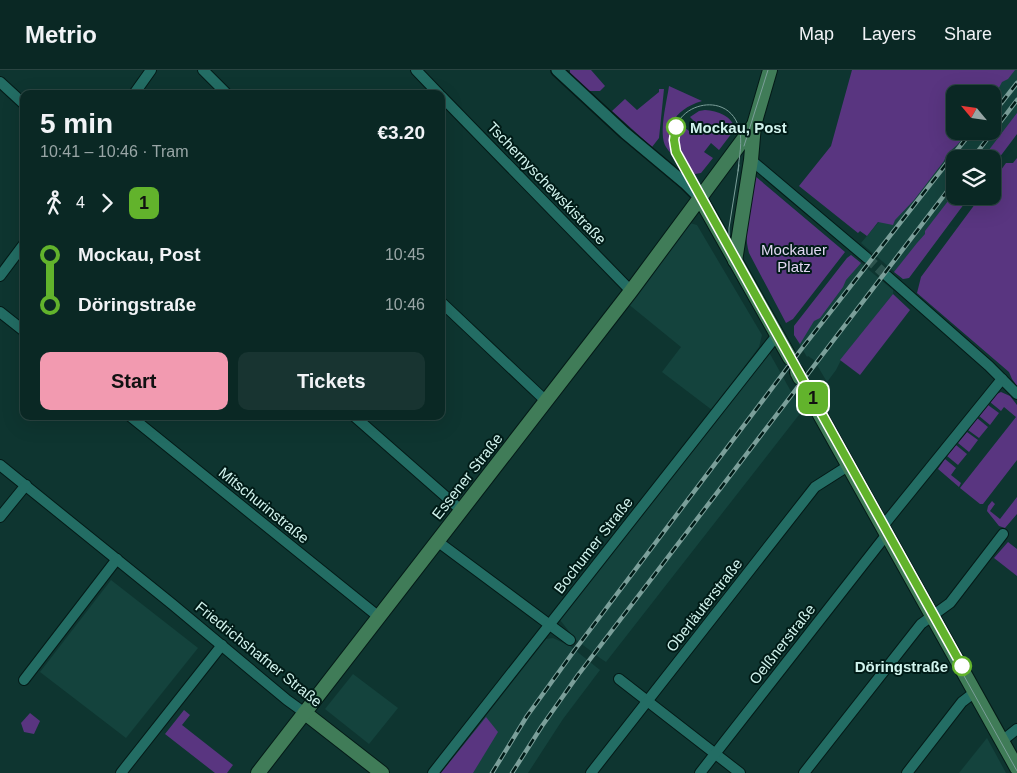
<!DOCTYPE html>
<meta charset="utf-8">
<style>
:root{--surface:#0a2824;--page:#183431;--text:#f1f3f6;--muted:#99a6a6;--line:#2a4441;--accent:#f29ab0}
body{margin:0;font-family:Helvetica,sans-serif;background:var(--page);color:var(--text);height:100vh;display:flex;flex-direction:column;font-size:19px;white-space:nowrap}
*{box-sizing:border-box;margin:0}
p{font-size:16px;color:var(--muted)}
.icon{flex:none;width:28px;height:28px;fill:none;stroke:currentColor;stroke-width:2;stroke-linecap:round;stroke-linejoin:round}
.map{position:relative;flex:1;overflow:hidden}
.sheet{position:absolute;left:20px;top:20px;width:425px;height:330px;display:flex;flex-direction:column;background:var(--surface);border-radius:10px;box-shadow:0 5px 20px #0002,0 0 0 1px var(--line)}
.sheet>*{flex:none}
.badge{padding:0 10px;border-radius:8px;font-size:18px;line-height:32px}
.needle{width:32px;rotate:299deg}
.fabs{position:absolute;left:946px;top:15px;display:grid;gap:10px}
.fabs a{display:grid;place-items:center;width:55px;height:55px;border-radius:10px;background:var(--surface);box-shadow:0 5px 20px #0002,0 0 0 1px var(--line);font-size:25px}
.map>.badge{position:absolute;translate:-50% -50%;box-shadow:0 0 0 2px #fff}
.legs{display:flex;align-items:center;gap:8px;height:55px;padding:0 20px;font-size:16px}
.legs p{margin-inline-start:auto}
.headline{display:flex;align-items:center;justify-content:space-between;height:85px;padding:0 20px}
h1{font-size:28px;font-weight:700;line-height:38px}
.action{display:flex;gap:10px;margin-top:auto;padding:10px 20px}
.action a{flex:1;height:58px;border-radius:10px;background:var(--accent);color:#111;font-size:20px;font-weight:700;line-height:58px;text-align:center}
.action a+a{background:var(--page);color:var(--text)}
ul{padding:0 20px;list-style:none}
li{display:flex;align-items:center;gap:18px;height:50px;font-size:19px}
li i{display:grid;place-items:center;width:8px;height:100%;margin:0 6px;background:currentColor}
li i::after{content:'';width:12px;height:12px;margin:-6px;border:4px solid;border-radius:50%;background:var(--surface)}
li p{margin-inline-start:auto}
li:first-child i{background:linear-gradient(#0000 50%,currentColor 0)}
li:last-child i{background:linear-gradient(currentColor 50%,#0000 0)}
header{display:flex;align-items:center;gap:30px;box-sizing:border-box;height:70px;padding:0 25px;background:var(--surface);border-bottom:1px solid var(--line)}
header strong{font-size:24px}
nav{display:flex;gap:28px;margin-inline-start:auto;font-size:18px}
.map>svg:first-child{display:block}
.built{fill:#14433d}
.green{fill:#593580}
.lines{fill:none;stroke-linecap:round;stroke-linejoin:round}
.minor-tunnel{stroke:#2b524c;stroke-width:10;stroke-dasharray:10 5;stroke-linecap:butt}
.minor-casing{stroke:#041a17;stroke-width:12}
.tertiary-casing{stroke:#041a17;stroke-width:14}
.secondary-casing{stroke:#041a17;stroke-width:16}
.minor{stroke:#236d64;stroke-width:10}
.tertiary{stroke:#236d64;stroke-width:11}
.secondary{stroke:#407c58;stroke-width:14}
.tram{stroke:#7b9f9a;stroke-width:1}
.rail-casing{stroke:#7b9f9a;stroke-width:4.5}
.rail{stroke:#001b17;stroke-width:2.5;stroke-dasharray:8;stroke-linecap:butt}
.line-1-casing{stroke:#fff;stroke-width:11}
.line-1{stroke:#62b32c;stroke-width:8}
.stop-1-dot{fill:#fff;stroke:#62b32c;stroke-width:2.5}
.labels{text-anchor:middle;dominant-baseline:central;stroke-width:4;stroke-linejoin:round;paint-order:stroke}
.stop-label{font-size:15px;font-weight:bold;fill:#d1f3ed;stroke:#001b17;text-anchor:start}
.street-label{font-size:15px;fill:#d1f3ed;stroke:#001b17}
.park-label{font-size:15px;fill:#e2d8f3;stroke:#001b17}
</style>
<header>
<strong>Metrio</strong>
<nav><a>Map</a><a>Layers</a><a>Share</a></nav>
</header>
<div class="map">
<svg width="1017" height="703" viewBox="0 0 1017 703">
<rect width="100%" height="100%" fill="#0e3530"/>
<g class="built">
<path d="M 996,0 L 1017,0 L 1017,64 L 993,96 L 992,89 L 955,89 L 955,126 L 970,126 L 909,208 L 903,209 L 861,173 L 955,61 L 992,61 L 992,24 Z"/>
<path d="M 690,153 L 697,155 L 762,265 L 759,277 L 712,340 L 662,302 L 681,277 L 627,233 Z"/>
<path d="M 851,185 L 893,220 L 893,224 L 841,290 L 836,300 L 827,312 L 814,290 L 808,286 L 807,287 L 794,265 L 794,256 L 847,188 Z"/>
<path d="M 770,284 L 802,341 L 606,592 L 600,588 L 575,569 L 560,550 L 736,323 L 766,285 Z"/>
<path d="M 111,510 L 198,578 L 126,668 L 40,602 Z"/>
<path d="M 553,568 L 570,576 L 600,600 L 563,649 L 528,703 L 441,703 L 546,569 Z"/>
<path d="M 353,604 L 398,638 L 369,674 L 325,639 Z"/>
<path d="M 987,668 L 1006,703 L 959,703 Z"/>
</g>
<g class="green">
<path d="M 570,0 L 591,0 L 605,16 L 600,21 L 588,21 L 570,5 Z"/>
<path d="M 852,0 L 1015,0 L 1008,9 L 1002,12 L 993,29 L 992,24 L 955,24 L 955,61 L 968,61 C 964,66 961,71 957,75 C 951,81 947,82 944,91 L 914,130 L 895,150 L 893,155 L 878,152 L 867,166 L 860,161 L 858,163 L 799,116 L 831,76 Z"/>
<path d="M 669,16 L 702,31 C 672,40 662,61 677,88 C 673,85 669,82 666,77 C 658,64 667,31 669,16 Z"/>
<path d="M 659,19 L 664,19 L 659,68 L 652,77 L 612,41 L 625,29 L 637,40 L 659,22 Z"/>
<path d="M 705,40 C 718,41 732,46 735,59 L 719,80 L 711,73 L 704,82 L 713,88 L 701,103 L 695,104 L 692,101 C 684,84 674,74 682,55 L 689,61 L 696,53 L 690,47 L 699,41 Z"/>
<path d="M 1017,43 L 1017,64 L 993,96 L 992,89 L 982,89 Z"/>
<path d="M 1017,88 L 1017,316 L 1012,309 L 1009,302 L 917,223 L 921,207 L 981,126 L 992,126 L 993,111 L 1006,93 L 1013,93 Z"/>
<path d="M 755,106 L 845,182 L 793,249 L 786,253 L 749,183 C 742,159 751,130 755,106 Z"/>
<path d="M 955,122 L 955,126 L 970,126 L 909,208 L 903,209 L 894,202 L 917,173 L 925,164 L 925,161 Z"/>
<path d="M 851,185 L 861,193 L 846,210 L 843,217 L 820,248 L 814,251 L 800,274 L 794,265 L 794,256 L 847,188 Z"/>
<path d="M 893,224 L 910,240 L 860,305 L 840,290 Z"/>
<path d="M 1001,322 L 1010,326 L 1017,335 L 1017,390 L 983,434 L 980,434 L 960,418 L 1016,347 L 1004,337 L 1001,341 L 990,332 L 997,324 Z"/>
<path d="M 988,335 L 999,343 L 990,355 L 979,346 Z"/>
<path d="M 977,348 L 988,357 L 979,368 L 968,360 Z"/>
<path d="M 967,362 L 978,370 L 969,382 L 958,373 Z"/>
<path d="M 956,375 L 967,384 L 958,395 L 947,386 Z"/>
<path d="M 945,389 L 956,398 L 951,405 L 961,413 L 959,417 L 938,399 Z"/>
<path d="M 1017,427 L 1017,444 L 1005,458 L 999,456 L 987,441 L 988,436 L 992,431 L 995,434 L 990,441 L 1000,449 Z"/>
<path d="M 1008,472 L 1017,479 L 1017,506 L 994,488 Z"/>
<path d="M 184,640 L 190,645 L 182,655 L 233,695 L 227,703 L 215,703 L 165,664 Z"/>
<path d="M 30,643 L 40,651 L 34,664 L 24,662 L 21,653 Z"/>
<path d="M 486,647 L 498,662 L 473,703 L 441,703 Z"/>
</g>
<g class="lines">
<path class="minor-tunnel" d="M 867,188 L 887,206"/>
<defs>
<g id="minor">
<path d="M 203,0 L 227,24"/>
<path d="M 416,0 L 439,24"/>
<path d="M 0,12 L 24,34"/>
<path d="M 134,24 L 151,0"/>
<path d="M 441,26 L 631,221"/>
<path d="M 751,90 L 867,188"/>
<path d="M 0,206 L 24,174"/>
<path d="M 887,206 L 989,296 L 1017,324"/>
<path d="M 441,232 L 546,331"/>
<path d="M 0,242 L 24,261"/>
<path d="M 130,346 L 379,547"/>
<path d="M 354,346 L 461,440"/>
<path d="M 0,395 L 172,534 L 287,630 L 305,643"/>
<path d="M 0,447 L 26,415"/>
<path d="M 883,456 L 1002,309"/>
<path d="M 437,471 L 570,570"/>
<path d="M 619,609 L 740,703"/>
<path d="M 24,610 L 117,489"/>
<path d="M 1002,671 L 1017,659"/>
<path d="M 121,703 L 222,575"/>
<path d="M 433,703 L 777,265"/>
<path d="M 591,703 L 815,417 L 848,396"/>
<path d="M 700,703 L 887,464"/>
<path d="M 804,703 L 921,554 L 950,533 L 1003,464"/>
<path d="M 907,703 L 962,632 L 975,622"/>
</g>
<path id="tertiary" d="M 557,0 L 625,63 L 686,114 L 700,128"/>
<g id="secondary">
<path d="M 700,128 L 790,288"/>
<path d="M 735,191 L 751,90 L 754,55 L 770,0"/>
<path d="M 797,302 L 800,308"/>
<path d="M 804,316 L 1017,698"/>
<path d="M 305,643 L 382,703"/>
<path d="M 258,703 L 631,221 L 754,55"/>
</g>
</defs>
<use href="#minor" class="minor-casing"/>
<use href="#tertiary" class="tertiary-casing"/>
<use href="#secondary" class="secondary-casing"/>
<use href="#minor" class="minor"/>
<use href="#tertiary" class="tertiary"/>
<use href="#secondary" class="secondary"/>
<g class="tram">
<path d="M 744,76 L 768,0"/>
<path d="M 738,101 C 739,87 743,71 739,58 C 727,15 659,37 677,82 L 791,287"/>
<path d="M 729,175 L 729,158 L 739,95"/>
<path d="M 795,303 L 799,310"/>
<path d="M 803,317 L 1017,701"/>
</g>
<defs>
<g id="rail">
<path d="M 992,45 L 1017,13"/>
<path d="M 972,89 L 1017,30"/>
<path d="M 492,703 L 527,646 L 574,581 L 803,277 L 972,61"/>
<path d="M 512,703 L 542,656 L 578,605 L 955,111"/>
</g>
</defs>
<use href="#rail" class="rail-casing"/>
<use href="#rail" class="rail"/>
</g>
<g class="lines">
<defs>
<path id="line-1" d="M 676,57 L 674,70 L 676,82 L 962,596"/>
</defs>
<use href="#line-1" class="line-1-casing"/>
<use href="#line-1" class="line-1"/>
</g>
<g class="stop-1-dot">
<circle cx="676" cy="57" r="9"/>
<circle cx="962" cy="596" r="9"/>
</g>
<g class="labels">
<g class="stop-label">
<text x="690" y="57">Mockau, Post</text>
<text x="948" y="596" text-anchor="end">Döringstraße</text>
</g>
<g class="street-label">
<text transform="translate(547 113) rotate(46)">Tschernyschewskistraße</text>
<text transform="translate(467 406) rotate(-52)">Essener Straße</text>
<text transform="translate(264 435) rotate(39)">Mitschurinstraße</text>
<text transform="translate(593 475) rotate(-52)">Bochumer Straße</text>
<text transform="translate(704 535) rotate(-52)">Oberläuterstraße</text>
<text transform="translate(782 574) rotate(-52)">Oelßnerstraße</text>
<text transform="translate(259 584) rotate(39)">Friedrichshafner Straße</text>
</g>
<g class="park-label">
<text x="794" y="179">Mockauer<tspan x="794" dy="17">Platz</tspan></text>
</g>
</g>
</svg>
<div class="fabs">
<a><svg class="needle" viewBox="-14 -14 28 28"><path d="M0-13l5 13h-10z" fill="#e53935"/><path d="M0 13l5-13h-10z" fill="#99a6a6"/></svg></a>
<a><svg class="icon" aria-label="layers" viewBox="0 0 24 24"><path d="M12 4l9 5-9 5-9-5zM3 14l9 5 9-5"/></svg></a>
</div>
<b class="badge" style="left:813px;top:328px;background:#62b32c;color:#111">1</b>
<section class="sheet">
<div class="headline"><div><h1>5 min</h1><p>10:41 – 10:46 · Tram</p></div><b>€3.20</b></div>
<div class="legs"><svg class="icon" aria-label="walk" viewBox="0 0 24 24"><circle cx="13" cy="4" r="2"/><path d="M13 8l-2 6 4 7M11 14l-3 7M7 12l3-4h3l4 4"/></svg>4<svg class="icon" aria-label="forward" viewBox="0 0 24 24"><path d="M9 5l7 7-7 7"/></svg><b class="badge" style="background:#62b32c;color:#111">1</b></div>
<ul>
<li><i style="color:#62b32c"></i><b>Mockau, Post</b><p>10:45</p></li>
<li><i style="color:#62b32c"></i><b>Döringstraße</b><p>10:46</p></li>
</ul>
<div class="action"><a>Start</a><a>Tickets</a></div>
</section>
</div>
